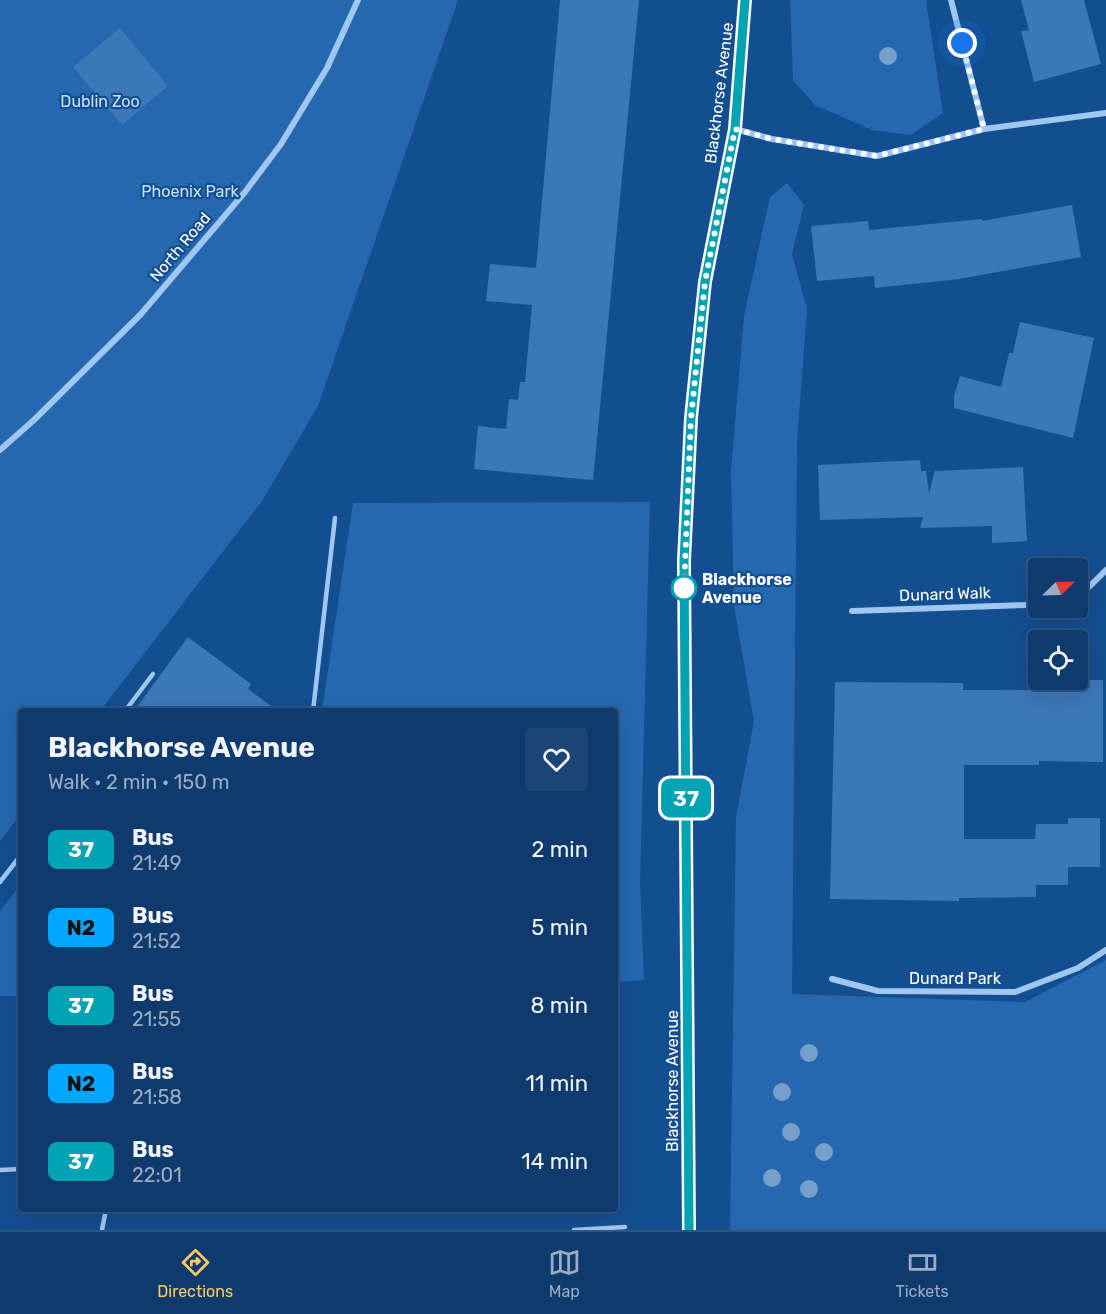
<!DOCTYPE html>
<meta charset="utf-8">
<style>
:root{--surface:#0e3a6d;--page:#1c4575;--text:#f1f3f6;--muted:#9badc2;--line:#2e5480;--accent:#ffcd60}
body{margin:0;font-family:Rubik,sans-serif;background:var(--page);color:var(--text);height:100vh;display:flex;flex-direction:column;font-size:22px;white-space:nowrap}
*{box-sizing:border-box;margin:0}
p{font-size:20px;color:var(--muted)}
.icon{flex:none;width:33px;height:33px;fill:none;stroke:currentColor;stroke-width:2;stroke-linecap:round;stroke-linejoin:round}
.map{position:relative;flex:1;overflow:hidden}
.details{position:absolute;left:18px;top:708px;width:600px;height:504px;display:flex;flex-direction:column;background:var(--surface);border-radius:6px;box-shadow:0 6px 24px #0002,0 0 0 2px var(--line)}
.details>*{flex:none}
.badge{padding:0 12px;border-radius:9px;font-size:21px;line-height:39px}
.needle{width:39px;rotate:67deg}
.fabs{position:absolute;left:1028px;top:558px;display:grid;gap:12px}
.fabs a{display:grid;place-items:center;width:60px;height:60px;border-radius:6px;background:var(--surface);box-shadow:0 6px 24px #0002,0 0 0 2px var(--line);font-size:30px}
.you{position:absolute;width:30px;height:30px;margin:-15px;border:4px solid #fff;border-radius:50%;background:#1a73e8;box-shadow:0 0 0 9px #1a73e833}
.map>.badge{position:absolute;translate:-50% -50%;box-shadow:0 0 0 3px #fff}
.round{display:grid;place-items:center;flex:none;width:63px;height:63px;border-radius:6px;background:var(--page)}
.overview{display:flex;align-items:center;justify-content:space-between;height:102px;padding:0 30px}
h1{font-size:28px;font-weight:700;line-height:45px}
ul{padding:0;list-style:none}
li{display:flex;align-items:center;gap:18px;height:78px;padding:0 30px}
li div{flex:1}
li b{display:block;font-size:22px}
li em{font-style:normal}
li .badge{min-width:66px;font-weight:700;text-align:center}
.menu{display:flex;justify-content:space-around;align-items:center;height:84px;border-top:2px solid var(--line);background:var(--surface);font-size:16px;color:var(--muted)}
.menu a{display:grid;justify-items:center;gap:3px}
.menu .selected{color:var(--accent)}
.map>svg:first-child{display:block}
.green{fill:#2568b0}
.building{fill:#3c77b9}
.lines{fill:none;stroke-linecap:round;stroke-linejoin:round}
.lane{stroke:#a0c7f2;stroke-width:4.5}
.street{stroke:#a0c7f2;stroke-width:6}
.secondary{stroke:#cee3fc;stroke-width:12}
.tree{fill:#769fcc}
.line-casing{stroke:#fff;stroke-width:14}
.line{stroke:#00a3b4;stroke-width:9}
.walk{stroke:#fff;stroke-width:6;stroke-dasharray:0 10.8}
.stop-dot{fill:#fff;stroke:#00a3b4;stroke-width:3}
.labels{text-anchor:middle;dominant-baseline:central;stroke-width:4.5;stroke-linejoin:round;paint-order:stroke}
.street-label{font-size:16px;fill:#fff;stroke:#134e91}
.park-label{font-size:16px;fill:#c7e1fc;stroke:#134e91}
.stop-label{font-size:16px;font-weight:bold;fill:#fff;stroke:#134e91;text-anchor:start}
</style>
<div class="map">
<svg width="1106" height="1230" viewBox="0 0 1106 1230">
<rect width="100%" height="100%" fill="#134e91"/>
<g class="green">
<path d="M 0,0 L 458,0 L 318,406 L 262,501 L 100,711 L 21,711 L 21,814 L 0,841 Z"/>
<path d="M 790,0 L 926,0 L 943,113 L 911,135 L 872,130 L 815,105 L 793,80 Z"/>
<path d="M 787,183 L 804,205 L 792,254 L 807,309 L 797,442 L 792,994 L 1025,1002 L 1106,960 L 1106,1230 L 730,1230 L 736,817 L 754,721 L 734,606 L 731,471 L 744,316 L 770,197 Z"/>
<path d="M 650,502 L 640,883 L 644,980 L 615,982 L 615,711 L 322,711 L 353,503 Z"/>
<path d="M 21,884 L 21,1017 L 19,1017 L 18,996 L 0,996 L 0,911 Z"/>
</g>
<g class="building">
<path d="M 560,0 L 639,0 L 593,480 L 474,469 L 478,426 L 506,429 L 509,399 L 518,400 L 520,382 L 525,382 L 532,305 L 486,301 L 490,264 L 536,268 Z"/>
<path d="M 1021,0 L 1084,0 L 1101,64 L 1034,82 L 1021,31 L 1029,30 Z"/>
<path d="M 120,28 L 168,86 L 122,125 L 73,67 Z"/>
<path d="M 1072,205 L 1081,257 L 959,279 L 875,288 L 874,276 L 817,281 L 811,226 L 868,221 L 869,230 L 982,219 L 982,221 Z"/>
<path d="M 1020,322 L 1094,338 L 1073,438 L 954,408 L 954,396 L 960,376 L 1001,387 L 1009,353 L 1013,353 Z"/>
<path d="M 920,460 L 921,471 L 926,471 L 929,493 L 935,471 L 1023,467 L 1027,541 L 992,543 L 992,526 L 920,528 L 923,517 L 820,520 L 818,465 Z"/>
<path d="M 188,637 L 251,684 L 248,689 L 278,711 L 134,711 Z"/>
<path d="M 1039,680 L 1103,680 L 1103,762 L 1039,761 L 1039,765 L 964,765 L 964,839 L 1035,839 L 1036,824 L 1068,824 L 1068,818 L 1100,818 L 1100,867 L 1068,867 L 1068,885 L 1036,885 L 1036,897 L 959,898 L 959,901 L 830,899 L 835,682 L 963,683 L 963,690 L 1039,690 Z"/>
</g>
<g class="lines">
<g class="lane">
<path d="M 125,711 L 153,674"/>
<path d="M 313,711 L 335,518"/>
<path d="M 0,882 L 21,855"/>
<path d="M 0,1170 L 21,1169"/>
<path d="M 102,1230 L 106,1209"/>
<path d="M 574,1230 L 625,1227"/>
</g>
<g class="street">
<path d="M 951,0 L 984,129"/>
<path d="M 735,129 L 772,139 L 877,156 L 984,129 L 1106,113"/>
<path d="M 0,450 L 34,420 L 141,314 L 245,192 L 281,144 L 327,68 L 358,0"/>
<path d="M 1077,590 L 1089,587 L 1106,570"/>
<path d="M 852,611 L 1026,605 L 1038,601"/>
<path d="M 832,979 L 878,991 L 1015,992 L 1078,968 L 1106,950"/>
</g>
<path class="secondary" d="M 689,1230 L 684,561 L 691,418 L 705,282 L 735,129 L 745,0"/>
</g>
<g class="tree">
<circle cx="888" cy="56" r="9"/>
<circle cx="809" cy="1053" r="9"/>
<circle cx="782" cy="1092" r="9"/>
<circle cx="791" cy="1132" r="9"/>
<circle cx="824" cy="1152" r="9"/>
<circle cx="772" cy="1178" r="9"/>
<circle cx="809" cy="1189" r="9"/>
</g>
<g class="lines">
<defs>
<path id="line" d="M 689,1230 L 684,561 L 691,418 L 705,282 L 735,129 L 745,0"/>
</defs>
<use href="#line" class="line-casing"/>
<use href="#line" class="line"/>
<path class="walk" d="M 684,588 L 691,418 L 705,282 L 735,129 L 772,139 L 877,156 L 984,129 L 962,43"/>
</g>
<circle class="stop-dot" cx="684" cy="588" r="12"/>
<g class="labels">
<g class="street-label">
<text transform="translate(719 93) rotate(-83)">Blackhorse Avenue</text>
<text transform="translate(180 247) rotate(-50)">North Road</text>
<text transform="translate(945 594) rotate(-2)">Dunard Walk</text>
<text x="955" y="978">Dunard Park</text>
<text transform="translate(672 1081) rotate(-90)">Blackhorse Avenue</text>
</g>
<g class="park-label">
<text x="100" y="101">Dublin Zoo</text>
<text x="190" y="191">Phoenix Park</text>
</g>
<g class="stop-label">
<text x="702" y="579">Blackhorse<tspan x="702" dy="18">Avenue</tspan></text>
</g>
</g>
</svg>
<div class="fabs">
<a><svg class="needle" viewBox="-14 -14 28 28"><path d="M0-13l5 13h-10z" fill="#e53935"/><path d="M0 13l5-13h-10z" fill="#9badc2"/></svg></a>
<a><svg class="icon" aria-label="locate" viewBox="0 0 24 24"><circle cx="12" cy="12" r="6"/><path d="M12 2v4M12 18v4M2 12h4M18 12h4"/></svg></a>
</div>
<div class="you" style="left:962px;top:43px"></div>
<b class="badge" style="left:686px;top:798px;background:#00a3b4;color:#fff">37</b>
<section class="details">
<div class="overview"><div><h1>Blackhorse Avenue</h1><p>Walk · 2 min · 150 m</p></div><a class="round"><svg class="icon" aria-label="heart" viewBox="0 0 24 24"><path d="M12 20l-8-8c-3-5 5-10 8-4 3-6 11-1 8 4z"/></svg></a></div>
<ul>
<li><span class="badge" style="background:#00a3b4;color:#fff">37</span><div><b>Bus</b><p>21:49</p></div><em>2 min</em></li>
<li><span class="badge" style="background:#00a6ff;color:#111">N2</span><div><b>Bus</b><p>21:52</p></div><em>5 min</em></li>
<li><span class="badge" style="background:#00a3b4;color:#fff">37</span><div><b>Bus</b><p>21:55</p></div><em>8 min</em></li>
<li><span class="badge" style="background:#00a6ff;color:#111">N2</span><div><b>Bus</b><p>21:58</p></div><em>11 min</em></li>
<li><span class="badge" style="background:#00a3b4;color:#fff">37</span><div><b>Bus</b><p>22:01</p></div><em>14 min</em></li>
</ul>
</section>
</div>
<nav class="menu">
<a class="selected"><svg class="icon" aria-label="directions" viewBox="0 0 24 24"><path d="M12 3l9 9-9 9-9-9zM9 14v-3h6M13 9l2 2-2 2"/></svg>Directions</a>
<a><svg class="icon" aria-label="map" viewBox="0 0 24 24"><path d="M3 6l6-2 6 2 6-2v14l-6 2-6-2-6 2zM9 4v14M15 6v14"/></svg>Map</a>
<a><svg class="icon" aria-label="tickets" viewBox="0 0 24 24"><path d="M3 7h18v10H3zM15 7v10"/></svg>Tickets</a>
</nav>
